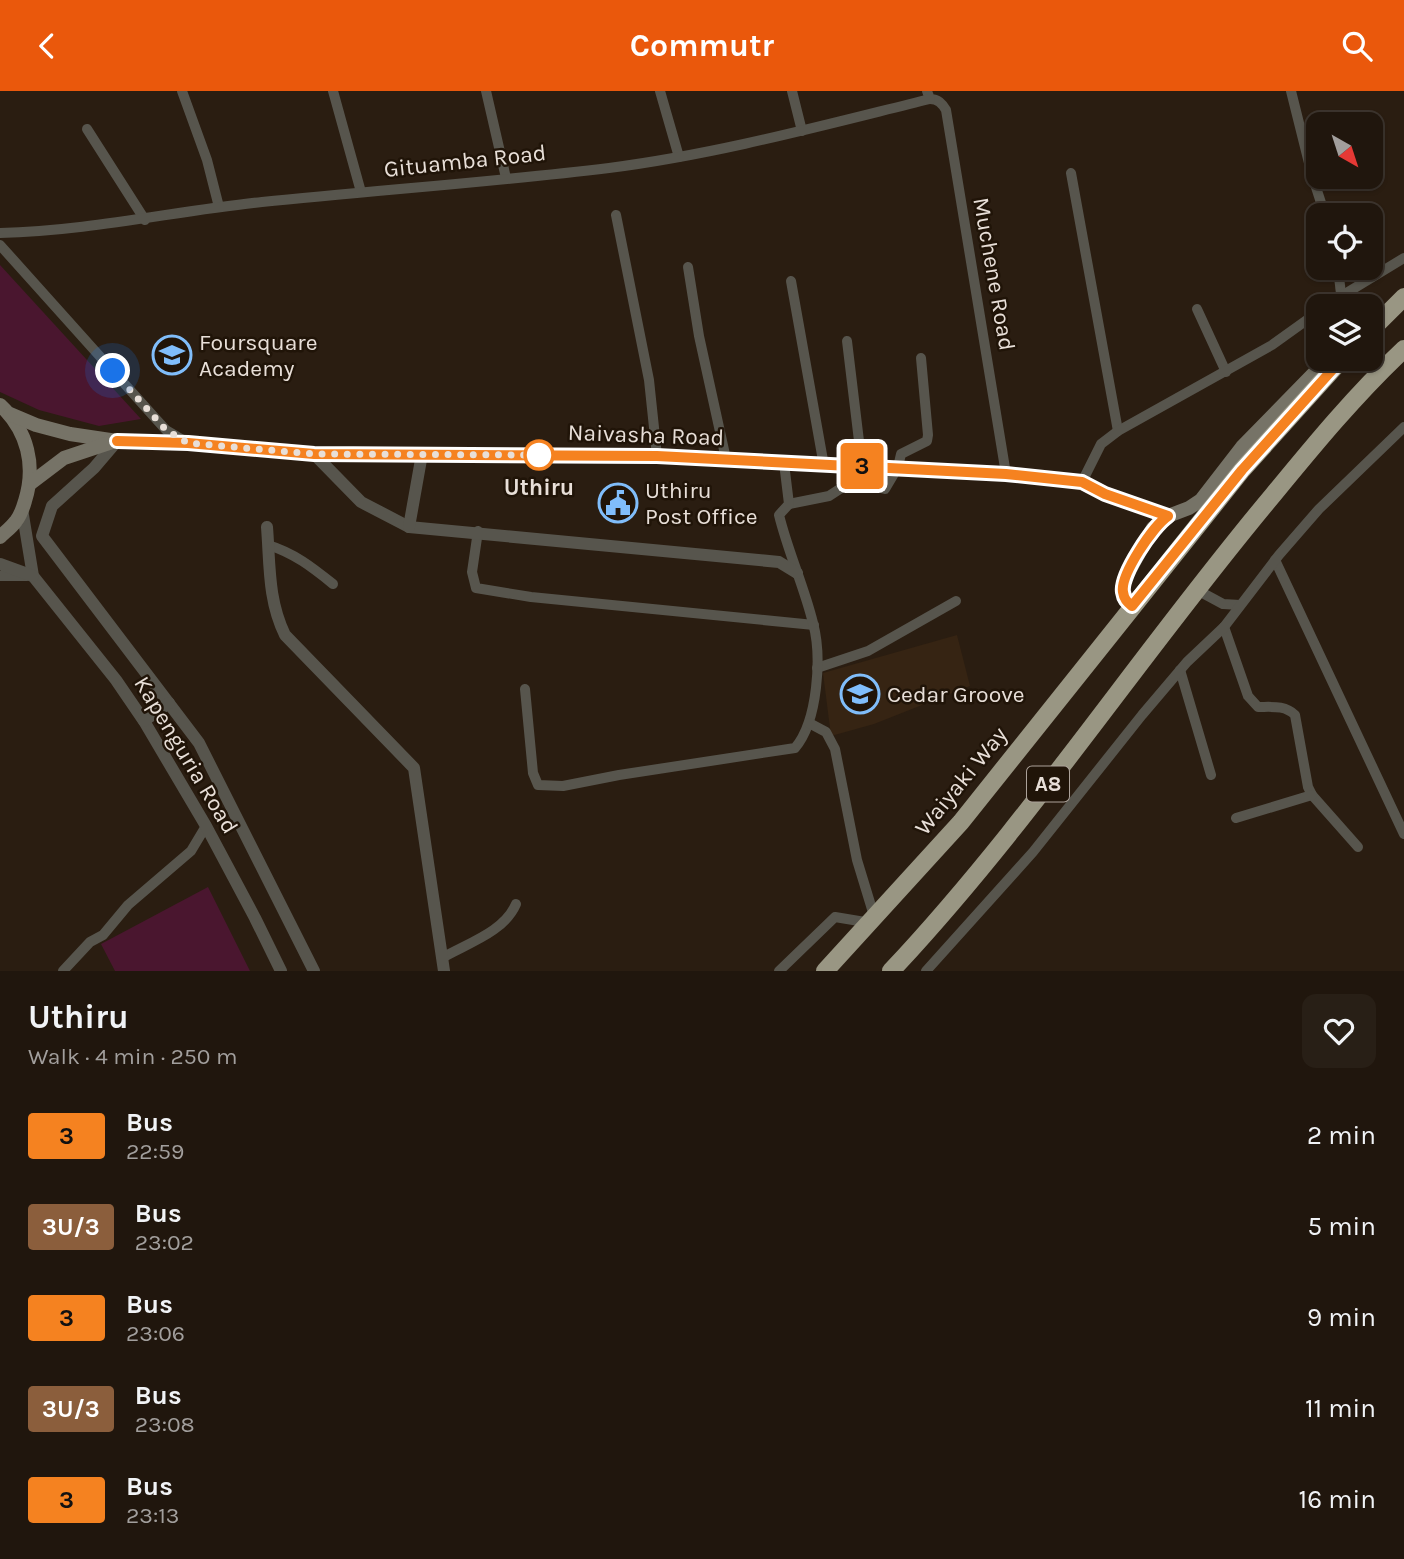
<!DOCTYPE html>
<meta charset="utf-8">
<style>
:root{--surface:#20160d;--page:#281f16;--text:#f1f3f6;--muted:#a29f9d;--line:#3d352e;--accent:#ea580c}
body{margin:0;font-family:Karla,sans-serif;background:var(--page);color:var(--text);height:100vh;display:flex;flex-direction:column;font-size:26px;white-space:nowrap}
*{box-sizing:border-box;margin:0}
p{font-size:23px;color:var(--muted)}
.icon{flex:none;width:38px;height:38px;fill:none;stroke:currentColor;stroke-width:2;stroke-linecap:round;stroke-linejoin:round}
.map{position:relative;height:880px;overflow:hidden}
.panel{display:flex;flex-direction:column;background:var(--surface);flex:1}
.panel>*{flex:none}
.badge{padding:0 14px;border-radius:5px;font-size:24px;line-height:46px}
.needle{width:46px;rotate:141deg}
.fabs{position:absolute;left:1306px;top:21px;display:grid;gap:14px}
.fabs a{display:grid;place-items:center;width:77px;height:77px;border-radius:14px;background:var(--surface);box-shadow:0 2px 5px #0004,0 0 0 2px var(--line);font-size:35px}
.you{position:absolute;width:35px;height:35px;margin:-18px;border:5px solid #fff;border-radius:50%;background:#1a73e8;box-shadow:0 0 0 10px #1a73e833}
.map>.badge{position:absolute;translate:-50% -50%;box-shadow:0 0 0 4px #fff}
.round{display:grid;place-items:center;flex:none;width:74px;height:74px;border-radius:14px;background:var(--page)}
.headline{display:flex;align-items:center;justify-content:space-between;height:119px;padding:0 28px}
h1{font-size:33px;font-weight:700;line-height:52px}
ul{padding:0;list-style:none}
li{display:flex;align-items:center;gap:21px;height:91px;padding:0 28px}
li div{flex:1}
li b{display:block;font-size:26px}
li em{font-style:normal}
li .badge{min-width:77px;font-weight:700;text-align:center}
header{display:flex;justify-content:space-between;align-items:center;height:91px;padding:0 28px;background:var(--accent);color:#fff;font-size:32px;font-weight:700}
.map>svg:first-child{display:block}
.built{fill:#362413}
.green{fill:#4a162f}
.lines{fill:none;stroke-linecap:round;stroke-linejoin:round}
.minor{stroke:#57554d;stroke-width:10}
.tertiary{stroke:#57554d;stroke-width:12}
.secondary{stroke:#767367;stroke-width:14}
.trunk{stroke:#999683;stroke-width:18}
.line-casing{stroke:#fff;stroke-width:16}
.line{stroke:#f58220;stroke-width:10}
.walk{stroke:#e8dfd8;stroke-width:7;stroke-dasharray:0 12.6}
.stop-dot{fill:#fff;stroke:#f58220;stroke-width:3.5}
.labels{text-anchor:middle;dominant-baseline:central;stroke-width:5;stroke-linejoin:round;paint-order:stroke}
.shield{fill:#201408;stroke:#aca29a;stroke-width:2}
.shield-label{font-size:21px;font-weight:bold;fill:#e8dfd8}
.street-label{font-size:23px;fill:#e8dfd8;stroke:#201408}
.poi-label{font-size:23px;fill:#e8dfd8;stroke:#201408;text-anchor:start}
.stop-label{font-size:23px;font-weight:bold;fill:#e8dfd8;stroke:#201408}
</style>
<header><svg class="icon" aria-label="back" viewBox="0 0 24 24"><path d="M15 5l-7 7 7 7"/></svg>Commutr<svg class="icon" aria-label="search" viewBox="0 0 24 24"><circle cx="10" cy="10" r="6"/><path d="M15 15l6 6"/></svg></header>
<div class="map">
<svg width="1404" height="880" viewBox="0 0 1404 880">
<rect width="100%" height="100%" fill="#2a1d11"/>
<path class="built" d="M 957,544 L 970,595 L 874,633 L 831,645 L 823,582 Z"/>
<g class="green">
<path d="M 0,174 L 141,328 L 99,335 L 39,319 L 0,301 Z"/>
<path d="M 208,796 L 250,880 L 115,880 L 101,853 Z"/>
</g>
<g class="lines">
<g class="minor">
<path d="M 182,0 L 207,69 L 219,116"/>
<path d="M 333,0 L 361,101"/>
<path d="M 486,0 L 506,87"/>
<path d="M 660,0 L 679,66"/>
<path d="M 792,0 L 802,40"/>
<path d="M 927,0 L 930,8 C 938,8 942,12 946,19 L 1006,383"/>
<path d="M 1291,0 L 1312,84 L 1325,124"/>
<path d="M 87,38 L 145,129"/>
<path d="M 1071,82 L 1118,340"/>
<path d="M 616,124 L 649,289 L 657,365"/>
<path d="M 0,142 C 89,140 175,120 262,111 C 378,99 494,91 609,77 C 718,63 824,34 930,8"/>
<path d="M 0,154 L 156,328 L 166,339 L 188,352"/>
<path d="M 688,176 L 699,245 L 726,368"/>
<path d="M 1338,177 L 1341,203"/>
<path d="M 791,190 L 824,375"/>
<path d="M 1325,215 L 1404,167"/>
<path d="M 1197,218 L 1226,281"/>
<path d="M 847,250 L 862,375"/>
<path d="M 1082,391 L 1101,353 L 1118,340 L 1272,254 L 1318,221"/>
<path d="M 789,413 L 829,405 L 852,390 L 885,398 L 898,376 L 901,363 L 927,350 L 928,344 L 921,267"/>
<path d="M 478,440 L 472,481 L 476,497 L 531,506 L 814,534"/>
<path d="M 268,454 C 294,462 312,476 333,493"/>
<path d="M 1275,469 L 1404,743"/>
<path d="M 0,485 L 27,485"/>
<path d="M 1197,499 L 1223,513 L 1240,514"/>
<path d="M 1224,536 L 1248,605 L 1258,616 C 1272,616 1285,614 1295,624 L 1308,696 L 1312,704 L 1358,756"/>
<path d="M 817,577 L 868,560 L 956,510"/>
<path d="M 1180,579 L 1211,684"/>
<path d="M 525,598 L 533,682 L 538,694 L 563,695 L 619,684 L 795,657 C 818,630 822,565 813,532 C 804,495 788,461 779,424 L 789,413 L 784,372"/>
<path d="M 809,632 L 826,641 L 835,658 L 857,769 L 875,828"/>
<path d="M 1236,727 L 1312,704"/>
<path d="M 442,867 C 468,852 504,841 516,813"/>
<path d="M 63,880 L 90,851 L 103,844 L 128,814 L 191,760 L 206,735"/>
<path d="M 779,880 L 835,826 L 871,832"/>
<path d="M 926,880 L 1033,761 L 1142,624 L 1187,571 L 1224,536 L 1279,464 L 1319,418 L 1404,336"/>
</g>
<g class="tertiary">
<path d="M 117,350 L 94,377 L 52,415 L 42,445 L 199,652 L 314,880"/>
<path d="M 314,363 L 361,411 L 409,436 L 779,471 L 797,482"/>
<path d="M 22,418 L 33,485 L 116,589 L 144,630 L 206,735 L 255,827 L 281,880"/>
<path d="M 267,436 C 270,475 268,509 285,544 L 414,677 L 444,880"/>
<path d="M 409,436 L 422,363"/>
<path d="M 0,473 L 33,485"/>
<path d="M 144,630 L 169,612"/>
</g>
<g class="secondary">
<path d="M 0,314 C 28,340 36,375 25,410 C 23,417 20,425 16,430 C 12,436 5,441 0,446"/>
<path d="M 10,323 L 36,334 L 70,343 L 117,350 L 188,352 L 314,363 L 657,365 L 1006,383 L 1082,391 L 1105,403 L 1168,425"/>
<path d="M 31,392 L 64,367 L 112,351"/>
<path d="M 1132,515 L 1125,509 L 1122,499 L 1124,489 L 1153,437 L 1168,425 L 1189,417 L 1201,409 L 1242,356 L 1328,268"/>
</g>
<g class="trunk">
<path d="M 1370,240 L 1404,206"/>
<path d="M 825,880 L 961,731 L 1242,379 L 1342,268"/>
<path d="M 891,880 C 1030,732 1142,560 1273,404 C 1314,354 1356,303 1404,258"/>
</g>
</g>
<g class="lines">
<defs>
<path id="line" d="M 117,350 L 188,352 L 314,363 L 657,365 L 1006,383 L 1082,391 L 1105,403 L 1168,425 C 1153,435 1120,484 1123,501 C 1124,508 1127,511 1132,515 L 1242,379 L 1342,268"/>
</defs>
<use href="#line" class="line-casing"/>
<use href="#line" class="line"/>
<path class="walk" d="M 113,280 L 166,339 L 188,352 L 314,363 L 539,364"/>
</g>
<defs>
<symbol id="school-ring" viewBox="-11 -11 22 22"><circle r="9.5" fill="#201408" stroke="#80bdfa" stroke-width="1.5"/><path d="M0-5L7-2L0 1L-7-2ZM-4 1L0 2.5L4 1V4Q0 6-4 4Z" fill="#80bdfa"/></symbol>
<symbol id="civic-ring" viewBox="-11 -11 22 22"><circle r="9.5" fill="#201408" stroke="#80bdfa" stroke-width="1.5"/><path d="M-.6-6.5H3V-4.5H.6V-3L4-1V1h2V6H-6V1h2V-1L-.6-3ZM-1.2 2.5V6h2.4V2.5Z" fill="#80bdfa"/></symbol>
</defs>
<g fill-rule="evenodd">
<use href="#school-ring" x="150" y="242" width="44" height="44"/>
<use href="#civic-ring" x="596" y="390" width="44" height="44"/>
<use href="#school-ring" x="838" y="581" width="44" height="44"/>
</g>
<circle class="stop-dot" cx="539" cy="364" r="14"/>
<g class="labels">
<rect class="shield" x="1027" y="675.5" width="42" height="35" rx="5"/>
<g class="shield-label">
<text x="1048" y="693">A8</text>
</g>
<g class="street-label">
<text transform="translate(465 70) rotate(-6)">Gituamba Road</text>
<text transform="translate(994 183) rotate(80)">Muchene Road</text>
<text transform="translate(646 344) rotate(2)">Naivasha Road</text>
<text transform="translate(186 664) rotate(59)">Kapenguria Road</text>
<text transform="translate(961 690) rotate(-51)">Waiyaki Way</text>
</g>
<g class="poi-label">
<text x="199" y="251">Foursquare<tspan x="199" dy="26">Academy</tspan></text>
<text x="645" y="399">Uthiru<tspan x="645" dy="26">Post Office</tspan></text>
<text x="887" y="603">Cedar Groove</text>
</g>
<g class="stop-label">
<text x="539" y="396">Uthiru</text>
</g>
</g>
</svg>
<div class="fabs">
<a><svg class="needle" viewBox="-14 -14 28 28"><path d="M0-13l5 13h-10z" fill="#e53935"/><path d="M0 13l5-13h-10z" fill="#a29f9d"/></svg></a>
<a><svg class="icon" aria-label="locate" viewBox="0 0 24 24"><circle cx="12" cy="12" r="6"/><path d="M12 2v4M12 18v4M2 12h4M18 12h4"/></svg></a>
<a><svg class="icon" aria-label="layers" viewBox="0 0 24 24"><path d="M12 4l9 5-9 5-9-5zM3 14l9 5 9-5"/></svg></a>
</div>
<div class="you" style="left:113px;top:280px"></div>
<b class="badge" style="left:862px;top:375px;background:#f58220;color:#111">3</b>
</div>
<section class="panel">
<div class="headline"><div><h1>Uthiru</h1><p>Walk · 4 min · 250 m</p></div><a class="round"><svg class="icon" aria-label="heart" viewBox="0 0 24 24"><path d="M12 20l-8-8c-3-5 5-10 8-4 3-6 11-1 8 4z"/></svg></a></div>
<ul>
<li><span class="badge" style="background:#f58220;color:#111">3</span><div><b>Bus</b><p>22:59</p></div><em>2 min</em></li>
<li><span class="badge" style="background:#8b5e3c;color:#fff">3U/3</span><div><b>Bus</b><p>23:02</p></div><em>5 min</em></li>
<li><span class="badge" style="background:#f58220;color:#111">3</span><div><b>Bus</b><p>23:06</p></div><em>9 min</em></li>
<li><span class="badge" style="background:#8b5e3c;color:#fff">3U/3</span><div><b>Bus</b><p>23:08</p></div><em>11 min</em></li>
<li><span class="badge" style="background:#f58220;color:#111">3</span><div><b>Bus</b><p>23:13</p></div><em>16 min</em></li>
</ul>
</section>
